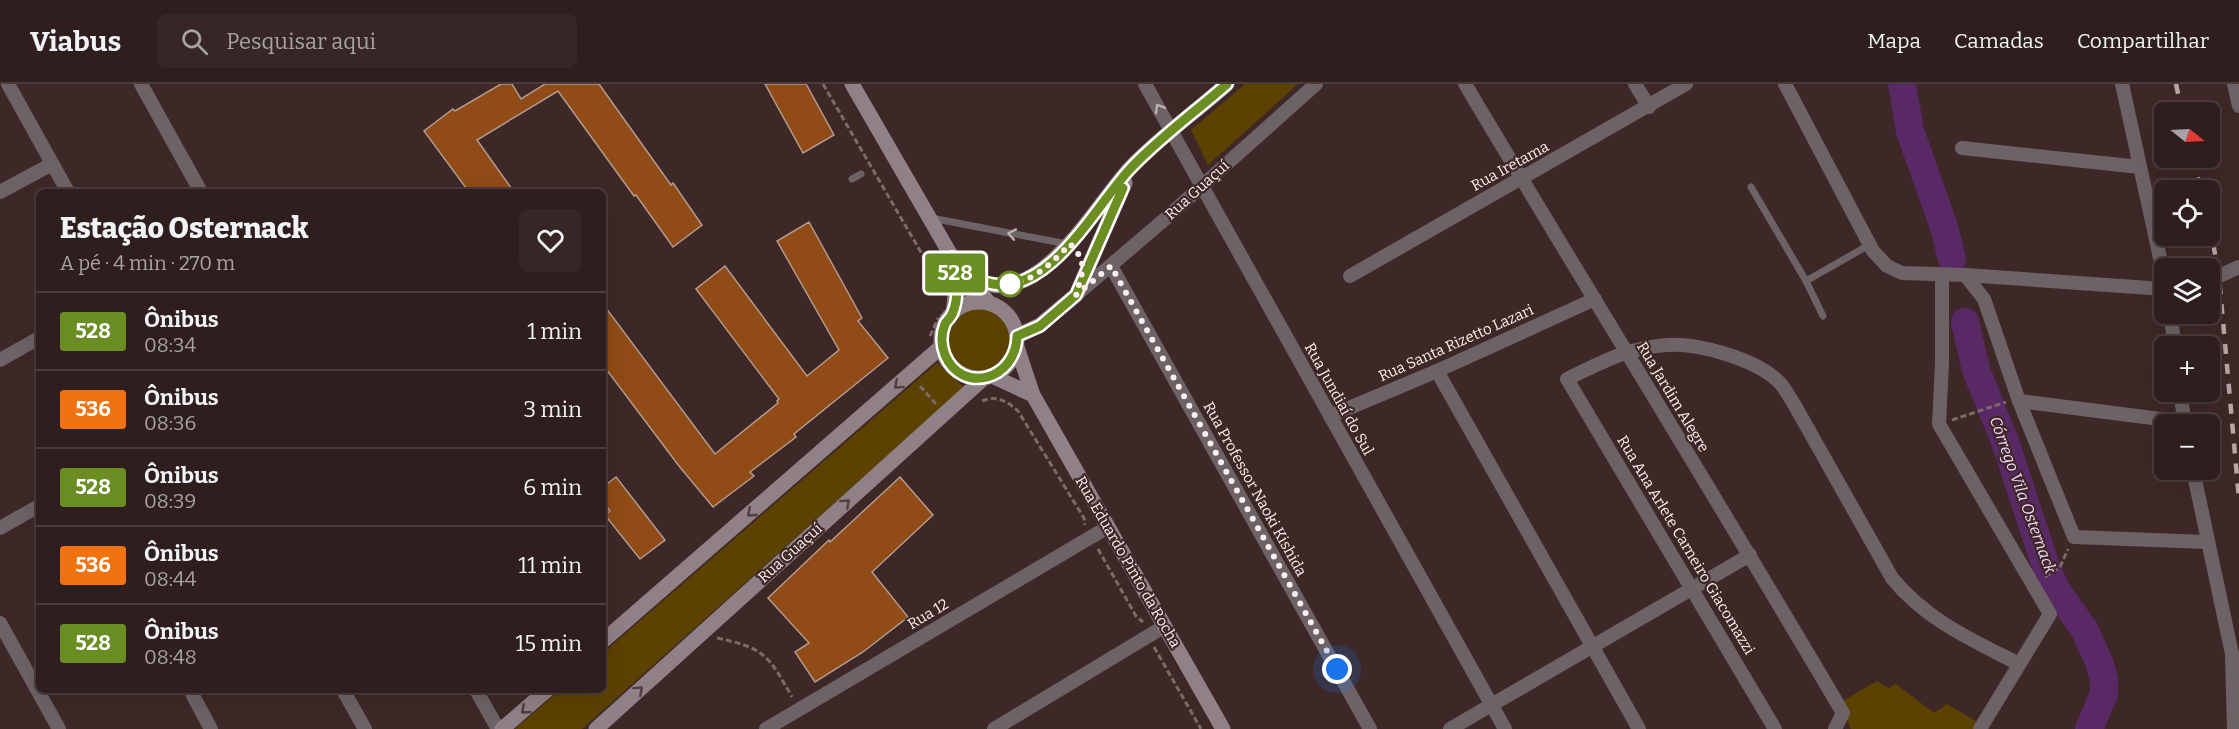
<!DOCTYPE html>
<html lang="pt">
<meta charset="utf-8">
<style>
:root{--surface:#2e1e1d;--page:#362726;--text:#f1f3f6;--muted:#a7a2a4;--line:#493c3b}
body{margin:0;font-family:Bitter,serif;background:var(--page);color:var(--text);height:100vh;display:flex;flex-direction:column;font-size:22px;white-space:nowrap}
*{box-sizing:border-box;margin:0}
p{font-size:20px;color:var(--muted)}
.icon{flex:none;width:33px;height:33px;fill:none;stroke:currentColor;stroke-width:2;stroke-linecap:round;stroke-linejoin:round}
.map{position:relative;flex:1;overflow:hidden}
.drawer{position:absolute;left:36px;top:105px;width:570px;height:504px;display:flex;flex-direction:column;background:var(--surface);border-radius:9px;box-shadow:0 6px 24px #0002,0 0 0 2px var(--line)}
.drawer>*{flex:none}
.badge{padding:0 12px;border-radius:4px;font-size:21px;line-height:39px}
.needle{width:39px;rotate:108deg}
.fabs{position:absolute;left:2154px;top:18px;display:grid;gap:12px}
.fabs a{display:grid;place-items:center;width:66px;height:66px;border-radius:9px;background:var(--surface);box-shadow:0 6px 24px #0002,0 0 0 2px var(--line);font-size:30px}
.you{position:absolute;width:30px;height:30px;margin:-15px;border:4px solid #fff;border-radius:50%;background:#1a73e8;box-shadow:0 0 0 9px #1a73e833}
.map>.badge{position:absolute;translate:-50% -50%;box-shadow:0 0 0 3px #fff}
.round{display:grid;place-items:center;flex:none;width:63px;height:63px;border-radius:9px;background:var(--page)}
.summary{display:flex;align-items:center;justify-content:space-between;height:102px;padding:0 24px}
h1{font-size:28px;font-weight:800;line-height:45px}
ul{padding:0;list-style:none}
li{display:flex;align-items:center;gap:18px;height:78px;padding:0 24px;border-top:2px solid var(--line)}
li div{flex:1}
li b{display:block;font-size:22px}
li em{font-style:normal}
li .badge{min-width:66px;font-weight:700;text-align:center}
header{display:flex;align-items:center;gap:36px;box-sizing:border-box;height:84px;padding:0 30px;background:var(--surface);border-bottom:2px solid var(--line)}
header strong{font-size:28px}
nav{display:flex;gap:33px;margin-inline-start:auto;font-size:21px}
.search{width:420px;height:54px;background:var(--page);display:flex;align-items:center;gap:15px;box-sizing:border-box;padding:0 21px;border-radius:9px;color:var(--muted);font-size:22px}
.map>svg:first-child{display:block}
.green{fill:#5c4200}
.lines{fill:none;stroke-linecap:round;stroke-linejoin:round}
.river{stroke:#592966;stroke-width:28}
.building{fill:#904b16;stroke:#b29b8e;stroke-width:1.5}
.path{stroke:#7c6968;stroke-width:3;stroke-dasharray:6 3;stroke-linecap:butt}
.lane{stroke:#6d6367;stroke-width:7}
.street{stroke:#6d6367;stroke-width:14}
.secondary{stroke:#908087;stroke-width:15}
.rail{stroke:#b9a7a6;stroke-width:4.5;stroke-dasharray:10 10;stroke-linecap:butt}
.oneway{stroke:#bdb0b1}
.oneway2{stroke:#523e3f}
.line-casing{stroke:#fff;stroke-width:14}
.line{stroke:#6b8e23;stroke-width:9}
.walk{stroke:#feefee;stroke-width:6;stroke-dasharray:0 10.8}
.stop-dot{fill:#fff;stroke:#6b8e23;stroke-width:3}
.labels{text-anchor:middle;dominant-baseline:central;stroke-width:4.5;stroke-linejoin:round;paint-order:stroke}
.street-label{font-size:15px;fill:#feefee;stroke:#3e2827}
.water-label{font-size:16px;font-style:italic;fill:#f5d8fd;stroke:#3e2827}
</style>
<header>
<strong>Viabus</strong>
<div class="search"><svg class="icon" aria-label="search" viewBox="0 0 24 24"><circle cx="10" cy="10" r="6"/><path d="M15 15l6 6"/></svg>Pesquisar aqui</div>
<nav><a>Mapa</a><a>Camadas</a><a>Compartilhar</a></nav>
</header>
<div class="map">
<svg width="2239" height="645" viewBox="0 0 2239 645">
<rect width="100%" height="100%" fill="#3e2827"/>
<g class="green">
<path d="M 1245,0 L 1298,0 L 1208,81 L 1191,46 Z"/>
<circle cx="980" cy="257" r="32"/>
<path d="M 937,279 L 964,303 L 582,645 L 515,645 L 560,606 L 603,606 L 603,569 Z"/>
<path d="M 1877,597 L 1889,604 L 1896,600 L 1934,629 L 1947,620 L 1977,638 L 1974,645 L 1851,645 L 1841,618 Z"/>
</g>
<g class="lines">
<g class="river">
<path d="M 1902,0 L 1910,47 L 1944,143 L 1952,175"/>
<path d="M 1965,238 L 1976,286 L 2006,360 L 2047,486 L 2057,507 L 2084,545 L 2100,580 L 2104,597 L 2104,610 L 2089,645"/>
</g>
</g>
<g class="building">
<path d="M 501,0 L 512,0 L 521,15 L 545,0 L 599,0 L 671,101 L 673,99 L 702,141 L 673,163 L 636,111 L 634,112 L 558,7 L 477,56 L 514,108 L 469,108 L 424,47 L 453,25 L 455,27 Z"/>
<path d="M 765,0 L 806,0 L 834,51 L 803,69 Z"/>
<path d="M 809,138 L 862,234 L 858,237 L 888,274 L 794,350 L 796,353 L 750,388 L 754,392 L 713,423 L 679,382 L 603,281 L 603,220 L 715,370 L 778,319 L 777,317 L 779,315 L 696,205 L 725,182 L 807,292 L 839,266 L 777,157 Z"/>
<path d="M 616,393 L 665,456 L 640,475 L 605,431 L 610,427 L 603,418 L 603,403 Z"/>
<path d="M 900,393 L 933,431 L 872,488 L 908,533 L 863,568 L 815,598 L 795,568 L 809,559 L 768,514 L 829,456 L 830,458 Z"/>
</g>
<g class="lines">
<g class="path">
<path d="M 823,0 L 933,189 L 938,206"/>
<path d="M 930,252 L 938,234"/>
<path d="M 920,302 L 936,320"/>
<path d="M 982,317 C 997,311 1007,317 1018,327 L 1084,434 L 1085,441"/>
<path d="M 1952,336 L 2006,318"/>
<path d="M 1098,465 L 1136,532 L 1143,538"/>
<path d="M 2045,493 L 2060,483 L 2068,465"/>
<path d="M 717,554 C 765,564 769,572 792,613"/>
<path d="M 1154,563 L 1201,645"/>
</g>
<g class="lane">
<path d="M 852,95 L 861,90"/>
<path d="M 1751,103 L 1806,197 L 1823,232"/>
<path d="M 931,134 L 1067,160"/>
<path d="M 1806,197 L 1869,161"/>
</g>
<g class="street">
<path d="M 8,0 L 68,108"/>
<path d="M 141,0 L 201,108"/>
<path d="M 1145,0 L 1505,645"/>
<path d="M 1465,0 C 1590,210 1719,418 1843,629 L 1835,645"/>
<path d="M 1635,0 L 1649,23"/>
<path d="M 1785,0 L 1873,167 L 1887,182 L 1902,189 L 1965,191 L 2164,205"/>
<path d="M 2122,0 L 2164,192"/>
<path d="M 2234,0 L 2239,22"/>
<path d="M 1962,64 L 2140,83"/>
<path d="M 0,108 L 52,80"/>
<path d="M 1111,182 L 1370,645"/>
<path d="M 1942,191 L 1942,279 L 1939,340 L 2050,530 L 1980,645"/>
<path d="M 1965,191 L 1984,215 L 2019,317 L 2074,453 L 2207,458"/>
<path d="M 1350,192 L 1686,0"/>
<path d="M 2210,196 L 2239,183"/>
<path d="M 1076,211 L 1165,135 L 1316,0"/>
<path d="M 2170,230 L 2175,262"/>
<path d="M 0,276 L 39,254"/>
<path d="M 1437,287 L 1639,645"/>
<path d="M 2180,308 L 2185,340"/>
<path d="M 2019,317 L 2184,338"/>
<path d="M 1330,332 L 1437,287 L 1595,215"/>
<path d="M 2193,386 L 2232,570 L 2234,645"/>
<path d="M 0,444 L 39,422"/>
<path d="M 0,539 L 59,645"/>
<path d="M 190,606 L 211,645"/>
<path d="M 343,606 L 365,645"/>
<path d="M 476,606 L 498,645"/>
<path d="M 766,645 L 1108,443"/>
<path d="M 994,645 L 1165,542"/>
<path d="M 1450,645 L 1750,471"/>
<path d="M 1775,645 L 1567,295 C 1586,286 1606,275 1626,269 C 1638,265 1654,262 1667,261 C 1699,259 1755,275 1778,297 C 1785,303 1789,313 1794,320 L 1892,494 C 1926,536 1972,556 2019,580"/>
</g>
<g class="secondary">
<path d="M 852,0 L 952,173 L 989,219"/>
<path d="M 953,176 C 956,194 956,210 953,229"/>
<path d="M 961,184 C 1028,247 1093,124 1130,84 C 1159,54 1195,28 1227,0"/>
<circle cx="979" cy="256" r="38"/>
<path d="M 1017,252 L 1040,241 L 1076,211 L 1125,99"/>
<path d="M 1017,263 L 1033,311 L 1223,645"/>
<path d="M 992,292 L 1033,311"/>
<path d="M 603,557 L 942,262"/>
<path d="M 502,645 L 547,606"/>
<path d="M 596,645 L 984,294"/>
</g>
<g class="rail">
<path d="M 2176,0 L 2182,28"/>
<path d="M 2193,74 L 2201,106"/>
<path d="M 2210,141 L 2219,193 L 2239,415"/>
</g>
</g>
<defs><path id="oneway-chevron" d="M-2-3.5L2.5 0L-2 3.5" fill="none" stroke-width="1.6" stroke-linecap="round" stroke-linejoin="round" transform="scale(1.5)"/></defs>
<g class="oneway">
<use href="#oneway-chevron" transform="translate(1159 24) rotate(-120)"/>
<use href="#oneway-chevron" transform="translate(1012 150) rotate(-169)"/>
</g>
<g class="oneway2">
<use href="#oneway-chevron" transform="translate(898 301) rotate(139)"/>
<use href="#oneway-chevron" transform="translate(846 419) rotate(-42)"/>
<use href="#oneway-chevron" transform="translate(751 429) rotate(139)"/>
<use href="#oneway-chevron" transform="translate(639 606) rotate(-42)"/>
<use href="#oneway-chevron" transform="translate(525 626) rotate(139)"/>
</g>
<g class="lines">
<defs>
<path id="line" d="M 1123,104 L 1076,211 L 1040,242 L 1017,252 C 1016,296 962,311 945,271 C 941,261 941,250 945,240 C 947,236 952,233 953,228 C 960,211 956,190 952,173 C 963,187 975,197 993,200 C 1051,210 1096,121 1130,85 C 1159,54 1195,28 1227,0"/>
</defs>
<use href="#line" class="line-casing"/>
<use href="#line" class="line"/>
<path class="walk" d="M 1010,200 C 1033,198 1054,177 1070,160 C 1089,179 1082,188 1076,211 L 1111,182 L 1337,585"/>
</g>
<circle class="stop-dot" cx="1010" cy="200" r="12"/>
<g class="labels">
<g class="street-label">
<text transform="translate(1510 82) rotate(-29)">Rua Iretama</text>
<text transform="translate(1197 106) rotate(-42)">Rua Guaçuí</text>
<text transform="translate(1456 259) rotate(-24)">Rua Santa Rizetto Lazari</text>
<text transform="translate(1673 313) rotate(59)">Rua Jardim Alegre</text>
<text transform="translate(1339 315) rotate(61)">Rua Jundiaí do Sul</text>
<text transform="translate(1255 405) rotate(61)">Rua Professor Naoki Kishida</text>
<text transform="translate(1686 461) rotate(59)">Rua Ana Arlete Carneiro Giacomazzi</text>
<text transform="translate(790 469) rotate(-42)">Rua Guaçuí</text>
<text transform="translate(1128 478) rotate(60)">Rua Eduardo Pinto da Rocha</text>
<text transform="translate(928 530) rotate(-31)">Rua 12</text>
</g>
<g class="water-label">
<text transform="translate(2023 411) rotate(70)">Córrego Vila Osternack</text>
</g>
</g>
</svg>
<div class="fabs">
<a><svg class="needle" viewBox="-14 -14 28 28"><path d="M0-13l5 13h-10z" fill="#e53935"/><path d="M0 13l5-13h-10z" fill="#a7a2a4"/></svg></a>
<a><svg class="icon" aria-label="locate" viewBox="0 0 24 24"><circle cx="12" cy="12" r="6"/><path d="M12 2v4M12 18v4M2 12h4M18 12h4"/></svg></a>
<a><svg class="icon" aria-label="layers" viewBox="0 0 24 24"><path d="M12 4l9 5-9 5-9-5zM3 14l9 5 9-5"/></svg></a>
<a>+</a>
<a>−</a>
</div>
<div class="you" style="left:1337px;top:585px"></div>
<b class="badge" style="left:955px;top:189px;background:#6b8e23;color:#fff">528</b>
<section class="drawer">
<div class="summary"><div><h1>Estação Osternack</h1><p>A pé · 4 min · 270 m</p></div><a class="round"><svg class="icon" aria-label="heart" viewBox="0 0 24 24"><path d="M12 20l-8-8c-3-5 5-10 8-4 3-6 11-1 8 4z"/></svg></a></div>
<ul>
<li><span class="badge" style="background:#6b8e23;color:#fff">528</span><div><b>Ônibus</b><p>08:34</p></div><em>1 min</em></li>
<li><span class="badge" style="background:#f17210;color:#fff">536</span><div><b>Ônibus</b><p>08:36</p></div><em>3 min</em></li>
<li><span class="badge" style="background:#6b8e23;color:#fff">528</span><div><b>Ônibus</b><p>08:39</p></div><em>6 min</em></li>
<li><span class="badge" style="background:#f17210;color:#fff">536</span><div><b>Ônibus</b><p>08:44</p></div><em>11 min</em></li>
<li><span class="badge" style="background:#6b8e23;color:#fff">528</span><div><b>Ônibus</b><p>08:48</p></div><em>15 min</em></li>
</ul>
</section>
</div>
